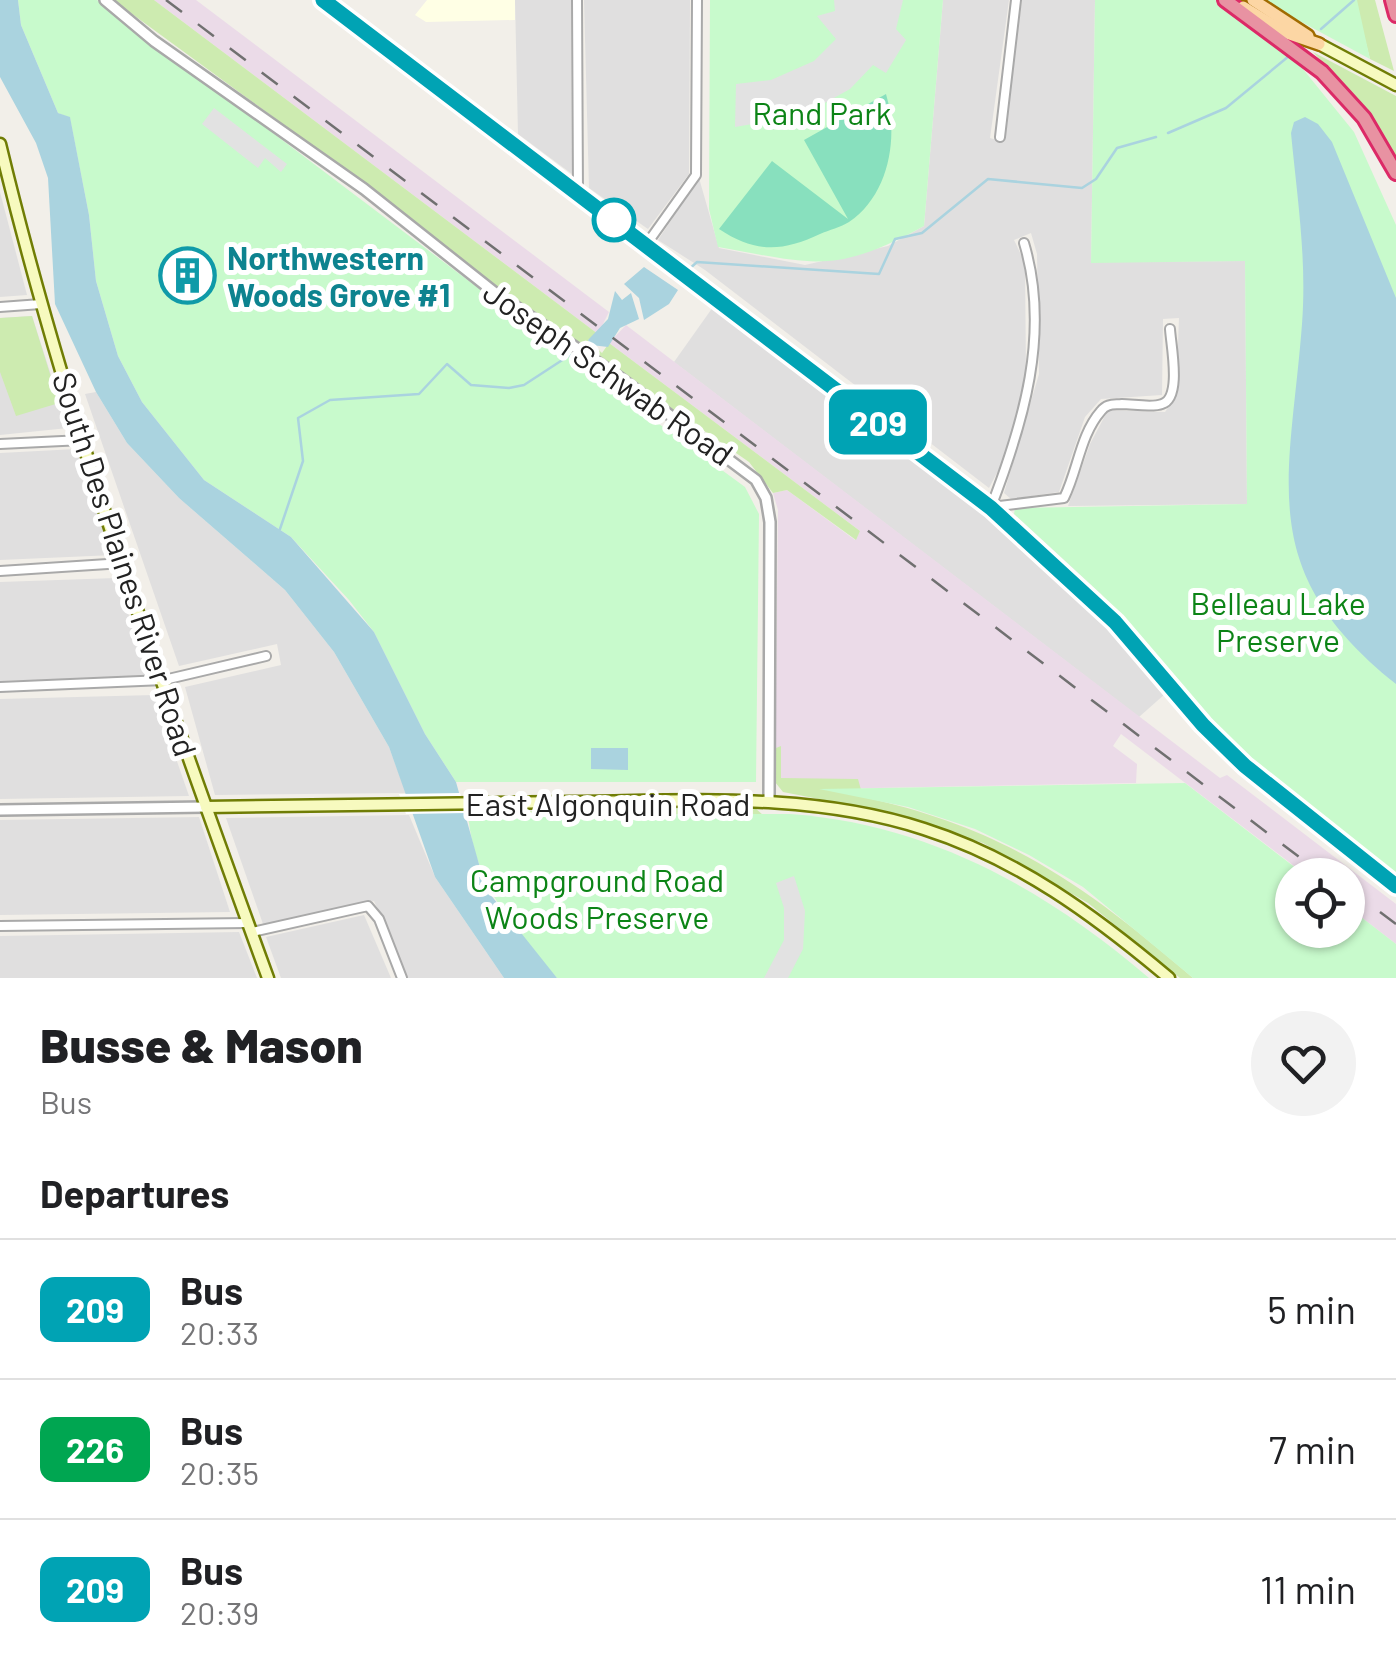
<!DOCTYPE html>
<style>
:root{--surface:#fff;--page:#f2f2f2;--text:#202124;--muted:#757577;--line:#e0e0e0}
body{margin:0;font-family:Barlow,sans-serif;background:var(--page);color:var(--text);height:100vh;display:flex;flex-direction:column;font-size:38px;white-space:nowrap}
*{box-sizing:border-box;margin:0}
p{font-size:32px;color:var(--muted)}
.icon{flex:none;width:55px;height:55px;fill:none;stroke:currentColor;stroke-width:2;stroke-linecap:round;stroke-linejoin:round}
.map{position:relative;height:978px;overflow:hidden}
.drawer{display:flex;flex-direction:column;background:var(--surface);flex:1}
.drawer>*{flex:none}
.badge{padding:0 20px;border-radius:15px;font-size:35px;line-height:65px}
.fabs{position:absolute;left:1275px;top:858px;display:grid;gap:20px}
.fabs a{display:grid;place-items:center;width:90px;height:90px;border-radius:50%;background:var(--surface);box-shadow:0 2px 8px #0004;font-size:50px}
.map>.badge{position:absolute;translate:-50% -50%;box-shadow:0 0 0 5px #fff}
h2{padding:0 40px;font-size:38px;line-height:90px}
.round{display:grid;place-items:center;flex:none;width:105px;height:105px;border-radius:52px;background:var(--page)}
.head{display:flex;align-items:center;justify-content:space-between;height:170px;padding:0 40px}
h1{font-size:48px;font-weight:800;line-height:75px}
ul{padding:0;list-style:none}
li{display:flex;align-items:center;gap:30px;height:140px;padding:0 40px;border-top:2px solid var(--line)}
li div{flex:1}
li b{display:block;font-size:38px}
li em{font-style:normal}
li .badge{min-width:110px;font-weight:700;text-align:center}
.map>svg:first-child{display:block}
.residential{fill:#e0dfdf}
.industrial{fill:#ebdbe8}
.education{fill:#ffffe5}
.grass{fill:#cdebb0}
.park{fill:#c8facc}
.pitch{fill:#88e0be}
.parking{fill:#e2e2e2}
.water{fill:#aad3df}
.pier{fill:#fff}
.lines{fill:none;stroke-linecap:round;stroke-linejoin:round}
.stream{stroke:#aad3df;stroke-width:2.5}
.minor-casing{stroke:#a9a9a9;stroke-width:12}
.tertiary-casing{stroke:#a9a9a9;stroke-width:14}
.secondary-casing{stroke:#707d05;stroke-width:15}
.primary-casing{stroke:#a06b00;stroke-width:16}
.motorway-casing{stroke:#dc2a67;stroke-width:18}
.minor{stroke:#fff;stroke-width:8}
.tertiary{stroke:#fff;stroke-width:9}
.secondary{stroke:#f7fabf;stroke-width:10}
.primary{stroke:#fcd6a4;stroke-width:11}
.motorway{stroke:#e892a2;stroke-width:12}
.rail{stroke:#707070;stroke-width:2.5;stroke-dasharray:20 20;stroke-linecap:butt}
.line-casing{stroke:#fff;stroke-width:22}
.line{stroke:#00a3b4;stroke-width:15}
.stop-dot{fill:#fff;stroke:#00a3b4;stroke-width:5}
.labels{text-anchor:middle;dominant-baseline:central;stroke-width:10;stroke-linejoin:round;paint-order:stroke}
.park-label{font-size:32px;fill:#0c8416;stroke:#fff}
.culture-label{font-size:32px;font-weight:bold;fill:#0d838f;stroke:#fff;text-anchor:start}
.street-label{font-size:32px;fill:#222;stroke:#fff}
</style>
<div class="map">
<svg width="1396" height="978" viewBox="0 0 1396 978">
<rect width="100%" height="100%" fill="#f2efe9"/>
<g class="residential">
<path d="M 515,0 L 571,0 L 572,174 L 518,134 Z"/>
<path d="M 584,0 L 690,0 L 689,174 L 648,229 L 589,188 Z"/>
<path d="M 943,0 L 1009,0 L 990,138 L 1003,142 L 1022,0 L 1095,0 L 1091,262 L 1245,261 L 1247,504 L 1068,506 L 1090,444 L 1108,410 L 1165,412 L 1176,396 L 1179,318 L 1163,319 L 1162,395 L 1101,399 L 1085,417 L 1059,492 L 1011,499 L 1004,493 L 1039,374 L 1037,254 L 1031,233 L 1014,240 L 1025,263 L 1026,375 L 1007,454 L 989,488 L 705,270 L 658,240 L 699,178 L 719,248 L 805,265 L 888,246 L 924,226 Z"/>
<path d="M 0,192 L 27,295 L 0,297 Z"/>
<path d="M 713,307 L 1057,572 L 1165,694 L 1139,717 L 674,362 Z"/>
<path d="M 32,316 L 68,428 L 0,435 L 0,318 Z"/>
<path d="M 96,392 L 127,443 L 179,498 L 285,590 L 334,652 L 389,747 L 406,793 L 215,795 L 185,687 L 281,665 L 277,644 L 179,666 L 85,394 Z"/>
<path d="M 76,449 L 114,555 L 0,560 L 0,453 Z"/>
<path d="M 116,578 L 150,677 L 0,681 L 0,582 Z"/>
<path d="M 154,695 L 189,796 L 0,799 L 0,699 Z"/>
<path d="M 409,815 L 435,877 L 504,978 L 408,978 L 374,901 L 263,924 L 226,818 Z"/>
<path d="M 199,817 L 230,912 L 0,915 L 0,820 Z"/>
<path d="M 364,915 L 391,978 L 281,978 L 266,937 Z"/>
<path d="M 239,932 L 257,978 L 0,978 L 0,936 Z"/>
</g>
<g class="industrial">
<path d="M 154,0 L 196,0 L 609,312 L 598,334 Z"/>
<path d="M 626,325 L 1220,778 L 1227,775 L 1396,904 L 1396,944 L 1348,907 L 1348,875 L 1306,875 L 1121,734 L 1113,746 L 1137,764 L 1136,783 L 819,789 L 775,782 L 778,510 L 773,493 L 787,490 L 855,540 L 860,531 L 609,343 Z"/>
</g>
<path class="education" d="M 427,0 L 515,0 L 515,20 L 426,22 L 415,15 Z"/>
<g class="grass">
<path d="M 113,0 L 154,0 L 598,334 L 588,340 L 602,353 L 609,343 L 860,531 L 856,540 L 787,490 L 773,493 L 749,462 L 509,296 L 392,204 Z"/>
<path d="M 1324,0 L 1375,0 L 1394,71 L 1370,59 L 1357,8 Z"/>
<path d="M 1313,52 L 1396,96 L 1396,160 L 1354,96 Z"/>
<path d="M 32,316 L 59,403 L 16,416 L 0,372 L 0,318 Z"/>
<path d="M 781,746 L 781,778 L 858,779 L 863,797 C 1005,828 1085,885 1193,978 L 1180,978 L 1088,903 L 983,843 L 885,812 L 783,792 L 775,782 L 776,748 Z"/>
<path d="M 693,806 L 755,808 L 763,815 L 467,813 Z"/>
</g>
<g class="park">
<path d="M 18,0 L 97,0 L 494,300 L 600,372 L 595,377 L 745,487 L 759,514 L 756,782 L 456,782 L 425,734 L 374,632 L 349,600 L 291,537 L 204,480 L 142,402 L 118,356 L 96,281 L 89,215 L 70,118 L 58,113 L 21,25 Z"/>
<path d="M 710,0 L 943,0 L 924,226 C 835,275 813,264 718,247 L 709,209 Z"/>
<path d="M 1095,0 L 1215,0 L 1285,47 L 1284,54 L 1294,58 L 1354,132 L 1396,225 L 1396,875 L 1239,749 L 1101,594 L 1014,514 L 1015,508 L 1247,504 L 1245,261 L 1091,263 Z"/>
<path d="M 1263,0 L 1357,0 L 1370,59 L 1272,6 Z"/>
<path d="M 1185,783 L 1305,875 L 1292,875 L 1292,930 L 1348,930 L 1348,907 L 1396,944 L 1396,978 L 1193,978 L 1083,887 L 1029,855 L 975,829 L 908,807 L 819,789 Z"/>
<path d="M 790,814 C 929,824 1045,889 1149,978 L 557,978 C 512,928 475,884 468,815 Z"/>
</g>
<path class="pitch" d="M 886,94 C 899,137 889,195 849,222 C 841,227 829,230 820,234 C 782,252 755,253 719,229 L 772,161 L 848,219 L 804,140 Z"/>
<g class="parking">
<path d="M 834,0 L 903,0 L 896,29 L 906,40 L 886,73 L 873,65 L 850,89 L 803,115 L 735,127 L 736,84 L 771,80 L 814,61 L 836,39 L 817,16 L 835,11 Z"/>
<path d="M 214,108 L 287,164 L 281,172 L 265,158 L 258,168 L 202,124 Z"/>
<path d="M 794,876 L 805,911 L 803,949 L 788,978 L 764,978 L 784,940 L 784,908 L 776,883 Z"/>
</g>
<g class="water">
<path d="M 0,0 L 18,0 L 21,25 L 58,113 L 70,117 L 89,215 L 96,281 L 118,356 L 142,402 L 204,480 L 291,537 L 374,632 L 425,734 L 456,782 L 486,889 L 557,978 L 504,978 L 435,877 L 389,747 L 334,652 L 285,590 L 179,498 L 127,443 L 96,392 L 55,304 L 48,178 L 36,143 L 0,77 Z"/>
<path d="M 1305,117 L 1318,124 L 1332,142 L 1396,298 L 1396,684 C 1253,570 1290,481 1302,324 C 1307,259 1297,196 1291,133 L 1294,122 Z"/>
<path d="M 644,267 L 678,290 L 669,304 L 644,320 L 639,298 L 624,284 Z"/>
<path d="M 615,291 L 622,300 L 631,293 L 639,319 L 620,328 L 608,347 L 591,345 L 588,340 L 608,319 Z"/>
<path d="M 591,748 L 628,748 L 628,770 L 591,769 Z"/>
</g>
<path class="pier" d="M 460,793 L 467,813 L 406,814 L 399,794 Z"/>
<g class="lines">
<g class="stream">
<path d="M 1321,29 L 1354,0"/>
<path d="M 1168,133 L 1226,108 L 1289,56"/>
<path d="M 687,271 L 697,262 L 879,274 L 895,239 L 922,233 L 988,179 L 1082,188 L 1096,179 L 1117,148 L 1156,137"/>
<path d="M 280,529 L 303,461 L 298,418 L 330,400 L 419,394 L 447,364 L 471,385 L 509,388 L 524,385 L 570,355"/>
</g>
<defs>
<g id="minor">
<path d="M 577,0 L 578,193"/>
<path d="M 1000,137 L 1016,0"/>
<path d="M 646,245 L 696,175 L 697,0"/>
<path d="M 0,307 L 41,304"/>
<path d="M 0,444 L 83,440"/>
<path d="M 991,507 L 1064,498 C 1078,470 1080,435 1101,411 C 1107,403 1114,405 1122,404 C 1133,404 1152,408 1162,404 C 1182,398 1171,346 1170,329"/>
<path d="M 991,507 C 1023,424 1051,333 1024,243"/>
<path d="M 0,571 L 123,563"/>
<path d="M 0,687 L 164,680 L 266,656"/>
<path d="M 0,926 L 248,923"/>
<path d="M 252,932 L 368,906 L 379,919 L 402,978"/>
</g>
<g id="tertiary">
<path d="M 105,0 L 154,41 L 364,189 L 494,292 L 619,377 L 756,480 L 766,498 L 770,522 L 769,802"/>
<path d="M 0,810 L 206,807"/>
</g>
<g id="secondary">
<path d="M 323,0 L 991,507 L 1115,622 L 1203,725 L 1245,766 L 1396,886"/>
<path d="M 1319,44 L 1396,85"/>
<path d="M 0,144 C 68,428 168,704 268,978"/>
<path d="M 206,807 C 327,805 449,804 570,802 C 689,801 810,792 924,829 C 1018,859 1094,915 1169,978"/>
</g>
<g id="primary">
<path d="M 1253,0 L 1308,36"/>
<path d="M 1243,7 L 1284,32 L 1319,44"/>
</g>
<g id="motorway">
<path d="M 1225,0 L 1322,72 L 1364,118 L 1396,173"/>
<path d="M 1392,0 L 1396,15"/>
</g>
</defs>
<use href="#minor" class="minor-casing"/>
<use href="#tertiary" class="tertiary-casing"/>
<use href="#secondary" class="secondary-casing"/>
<use href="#primary" class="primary-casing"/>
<use href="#motorway" class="motorway-casing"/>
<use href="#minor" class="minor"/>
<use href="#tertiary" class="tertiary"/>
<use href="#secondary" class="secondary"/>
<use href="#primary" class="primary"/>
<use href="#motorway" class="motorway"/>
<g class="rail">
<path d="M 166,0 L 1323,875"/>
<path d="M 1348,888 L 1396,924"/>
</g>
</g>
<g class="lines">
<defs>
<path id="line" d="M 323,0 L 991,508 L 1115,622 L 1203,725 L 1245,766 L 1396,886"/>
</defs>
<use href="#line" class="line-casing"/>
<use href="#line" class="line"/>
</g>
<defs>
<symbol id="building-ring" viewBox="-11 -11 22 22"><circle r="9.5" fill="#fff" stroke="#0f9aa8" stroke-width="1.5"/><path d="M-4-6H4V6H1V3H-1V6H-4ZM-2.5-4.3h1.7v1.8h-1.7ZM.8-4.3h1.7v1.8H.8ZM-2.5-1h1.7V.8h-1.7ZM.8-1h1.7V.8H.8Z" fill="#0f9aa8"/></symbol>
</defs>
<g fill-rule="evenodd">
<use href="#building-ring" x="156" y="244" width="63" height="63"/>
</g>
<circle class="stop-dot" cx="614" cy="220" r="20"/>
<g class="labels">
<g class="park-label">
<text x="822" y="112">Rand Park</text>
<text x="1278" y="602">Belleau Lake<tspan x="1278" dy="37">Preserve</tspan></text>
<text x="597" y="879">Campground Road<tspan x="597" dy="37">Woods Preserve</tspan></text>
</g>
<g class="culture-label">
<text x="227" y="257">Northwestern<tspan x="227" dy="37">Woods Grove #1</tspan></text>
</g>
<g class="street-label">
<text transform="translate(609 372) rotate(35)">Joseph Schwab Road</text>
<text transform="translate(126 564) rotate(72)">South Des Plaines River Road</text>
<text x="608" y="803">East Algonquin Road</text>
</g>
</g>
</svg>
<div class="fabs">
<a><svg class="icon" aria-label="locate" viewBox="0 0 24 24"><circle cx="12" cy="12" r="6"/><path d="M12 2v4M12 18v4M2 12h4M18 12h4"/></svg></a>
</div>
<b class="badge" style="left:878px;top:422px;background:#00a3b4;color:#fff">209</b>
</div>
<section class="drawer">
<div class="head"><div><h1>Busse &amp; Mason</h1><p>Bus</p></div><a class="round"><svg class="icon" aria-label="heart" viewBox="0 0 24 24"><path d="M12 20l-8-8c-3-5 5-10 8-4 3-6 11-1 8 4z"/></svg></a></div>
<h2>Departures</h2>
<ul>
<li><span class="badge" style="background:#00a3b4;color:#fff">209</span><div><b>Bus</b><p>20:33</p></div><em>5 min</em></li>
<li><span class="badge" style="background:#00a651;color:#fff">226</span><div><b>Bus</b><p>20:35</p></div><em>7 min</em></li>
<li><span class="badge" style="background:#00a3b4;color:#fff">209</span><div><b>Bus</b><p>20:39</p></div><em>11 min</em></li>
</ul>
</section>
